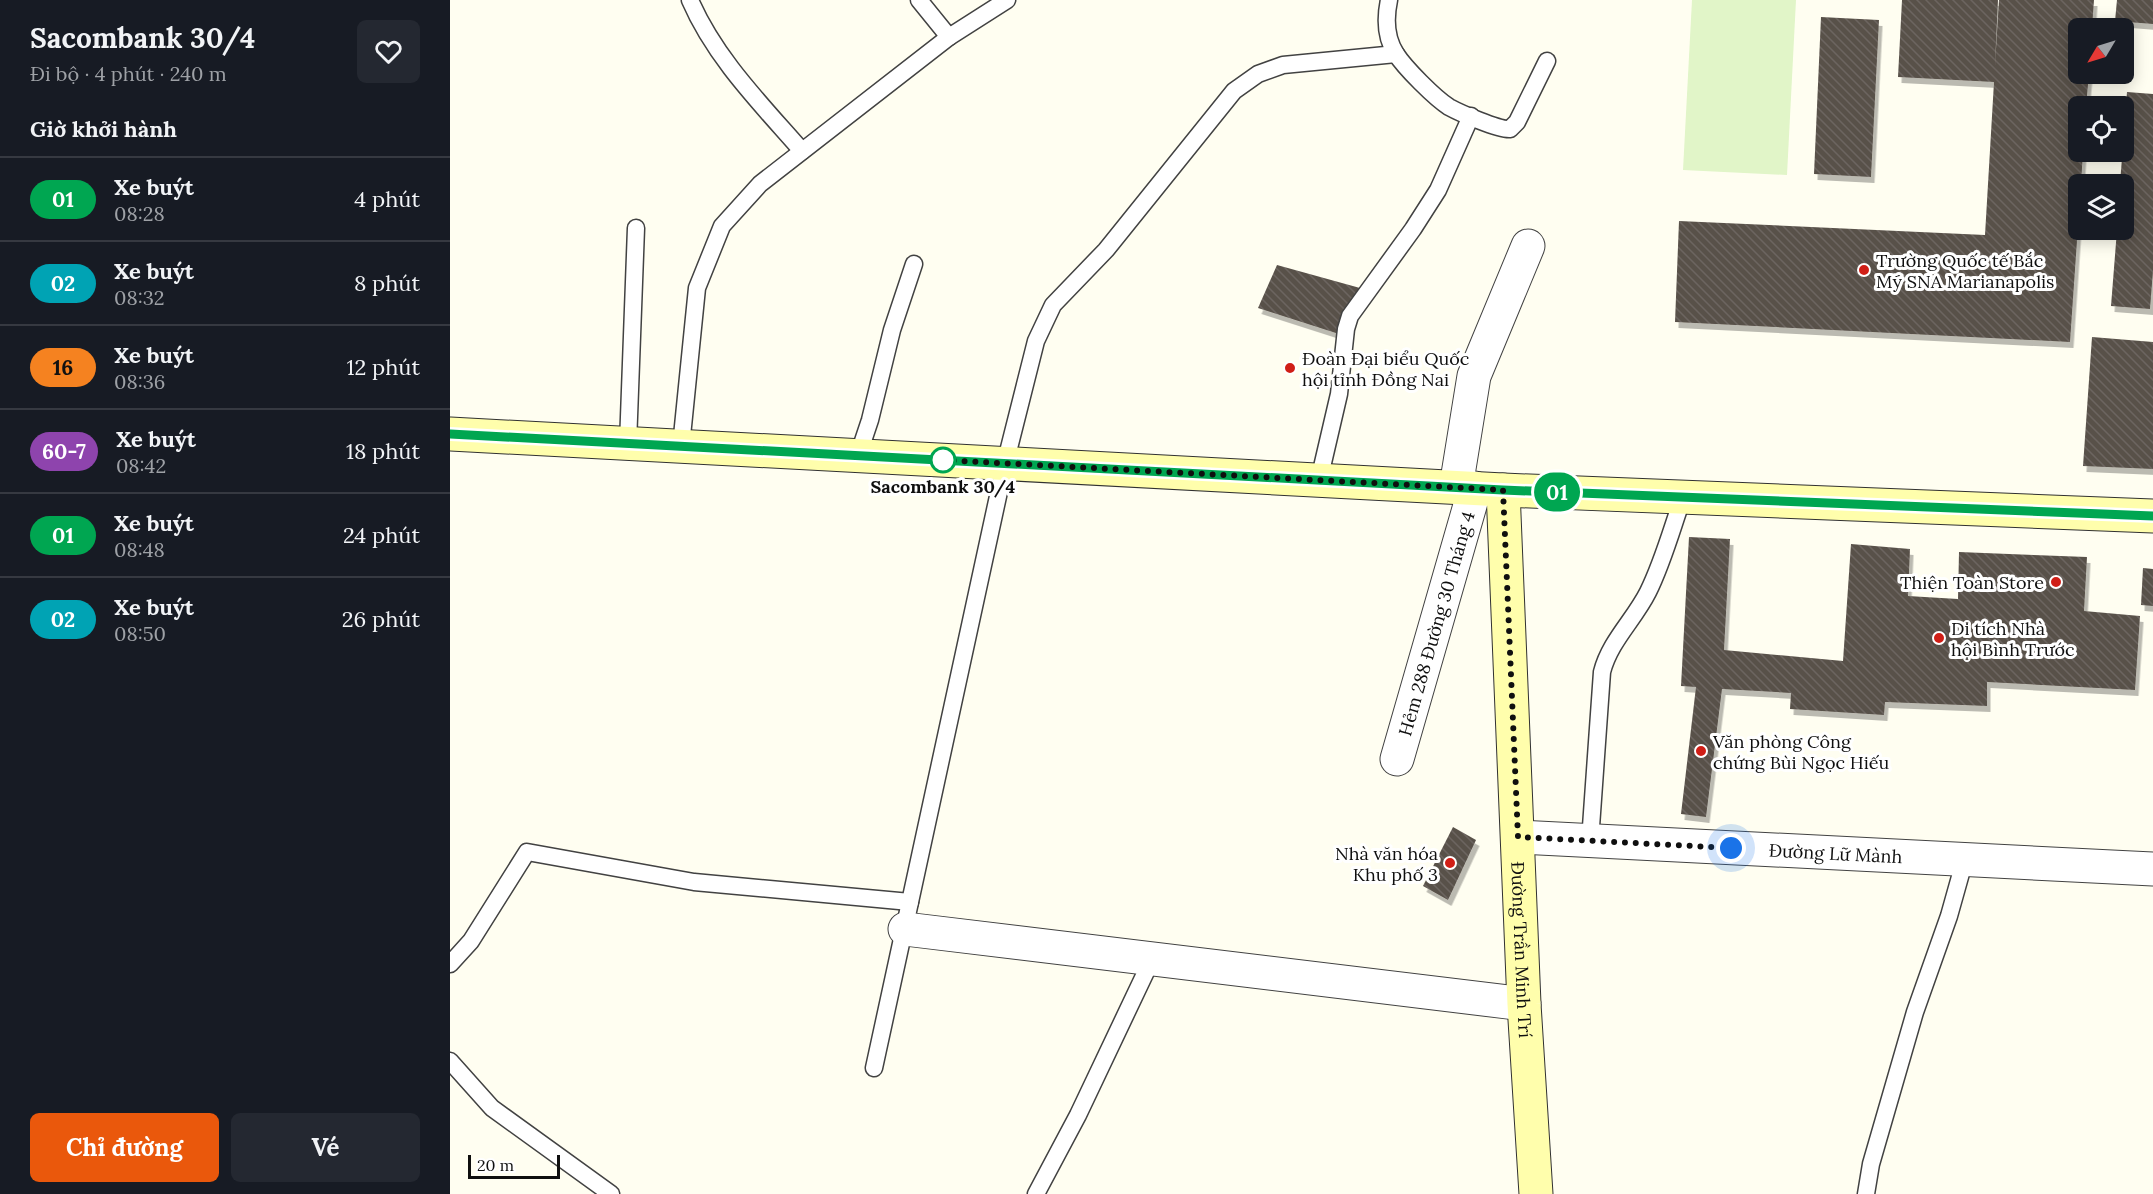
<!DOCTYPE html>
<html lang="vi">
<meta charset="utf-8">
<style>
:root{--surface:#171b24;--page:#242831;--text:#f1f3f6;--muted:#9ea1a6;--line:#363941;--accent:#ea580c}
body{margin:0;font-family:Lora,serif;background:var(--page);color:var(--text);height:100vh;display:flex;flex-direction:column;font-size:22px;white-space:nowrap}
*{box-sizing:border-box;margin:0}
p{font-size:20px;color:var(--muted)}
.icon{flex:none;width:33px;height:33px;fill:none;stroke:currentColor;stroke-width:2;stroke-linecap:round;stroke-linejoin:round}
.map{position:relative;flex:1;overflow:hidden}
.drawer{display:flex;flex-direction:column;background:var(--surface);width:450px}
.drawer>*{flex:none}
.badge{padding:0 12px;border-radius:20px;font-size:21px;line-height:39px}
.needle{width:39px;rotate:232deg}
.tools{position:absolute;left:1618px;top:18px;display:grid;gap:12px}
.tools a{display:grid;place-items:center;width:66px;height:66px;border-radius:9px;background:var(--surface);box-shadow:0 3px 15px #0003;font-size:30px}
.scale{position:absolute;left:18px;bottom:15px;width:92px;box-sizing:border-box;padding-left:6px;border:3px solid #0f0f0f;border-top:0;font-size:16px;line-height:21px;white-space:nowrap;color:#0f0f0f;-webkit-text-stroke:4px #fff;paint-order:stroke}
.you{position:absolute;width:30px;height:30px;margin:-15px;border:4px solid #fff;border-radius:50%;background:#1a73e8;box-shadow:0 0 0 9px #1a73e833}
.map>.badge{position:absolute;translate:-50% -50%;box-shadow:0 0 0 3px #fff}
h2{padding:0 30px;font-size:22px;line-height:54px}
.round{display:grid;place-items:center;flex:none;width:63px;height:63px;border-radius:9px;background:var(--page)}
.headline{display:flex;align-items:center;justify-content:space-between;height:102px;padding:0 30px}
h1{font-size:28px;font-weight:800;line-height:45px}
.primary-button{display:flex;gap:12px;margin-top:auto;padding:12px 30px}
.primary-button a{flex:1;height:69px;border-radius:9px;background:var(--accent);color:#fff;font-size:24px;font-weight:800;line-height:69px;text-align:center}
.primary-button a+a{background:var(--page);color:var(--text)}
ul{padding:0;list-style:none}
li{display:flex;align-items:center;gap:18px;height:84px;padding:0 30px;border-top:2px solid var(--line)}
li div{flex:1}
li b{display:block;font-size:22px}
li em{font-style:normal}
li .badge{min-width:66px;font-weight:700;text-align:center}
main{display:flex;flex:1;min-height:0}
.map>svg:first-child{display:block}
.pitch{fill:#e1f5c8}
.building{fill:url(#building-back-hatch);filter:url(#shadow)}
.lines{fill:none;stroke-linecap:round;stroke-linejoin:round}
.lane-casing{stroke:#424242;stroke-width:19}
.street-casing{stroke:#424242;stroke-width:35}
.secondary-casing{stroke:#313131;stroke-width:35}
.lane{stroke:#fff;stroke-width:16}
.street{stroke:#fff;stroke-width:33}
.secondary{stroke:#fffeac;stroke-width:33}
.line-casing{stroke:#fff;stroke-width:14}
.line{stroke:#00a651;stroke-width:9}
.walk{stroke:#0f0f0f;stroke-width:6;stroke-dasharray:0 10.8}
.poi-dot{fill:#d01e16;stroke:#fff;stroke-width:2}
.stop-dot{fill:#fff;stroke:#00a651;stroke-width:3}
.labels{text-anchor:middle;dominant-baseline:central;stroke-width:6;stroke-linejoin:round;paint-order:stroke}
.poi-label{font-size:18px;fill:#0f0f0f;stroke:#fff;text-anchor:start}
.stop-label{font-size:18px;font-weight:bold;fill:#0f0f0f;stroke:#fff}
.street-label{font-size:18px;fill:#0f0f0f;stroke:#fff}
</style>
<main>
<section class="drawer">
<div class="headline"><div><h1>Sacombank 30/4</h1><p>Đi bộ · 4 phút · 240 m</p></div><a class="round"><svg class="icon" aria-label="heart" viewBox="0 0 24 24"><path d="M12 20l-8-8c-3-5 5-10 8-4 3-6 11-1 8 4z"/></svg></a></div>
<h2>Giờ khởi hành</h2>
<ul>
<li><span class="badge" style="background:#00a651;color:#fff">01</span><div><b>Xe buýt</b><p>08:28</p></div><em>4 phút</em></li>
<li><span class="badge" style="background:#00a3b4;color:#fff">02</span><div><b>Xe buýt</b><p>08:32</p></div><em>8 phút</em></li>
<li><span class="badge" style="background:#f58220;color:#111">16</span><div><b>Xe buýt</b><p>08:36</p></div><em>12 phút</em></li>
<li><span class="badge" style="background:#8e44ad;color:#fff">60-7</span><div><b>Xe buýt</b><p>08:42</p></div><em>18 phút</em></li>
<li><span class="badge" style="background:#00a651;color:#fff">01</span><div><b>Xe buýt</b><p>08:48</p></div><em>24 phút</em></li>
<li><span class="badge" style="background:#00a3b4;color:#fff">02</span><div><b>Xe buýt</b><p>08:50</p></div><em>26 phút</em></li>
</ul>
<div class="primary-button"><a>Chỉ đường</a><a>Vé</a></div>
</section>
<div class="map">
<svg width="1703" height="1194" viewBox="0 0 1703 1194">
<defs>
<pattern id="building-back-hatch" width="6" height="6" patternUnits="userSpaceOnUse" patternTransform="scale(1.5)"><rect width="6" height="6" fill="#59514a"/><path d="M-1 5l2 2M0 0l6 6M5-1l2 2" fill="none" stroke="#6c6560"/></pattern>
<filter id="shadow"><feDropShadow dx="3.5" dy="6" stdDeviation="0" flood-color="#0004"/></filter>
</defs>
<rect width="100%" height="100%" fill="#fffef1"/>
<path class="pitch" d="M 1242,0 L 1346,0 L 1337,175 L 1233,170 Z"/>
<g class="building">
<path d="M 1452,0 L 1548,0 L 1545,65 L 1549,0 L 1644,0 L 1642,28 L 1629,28 L 1629,74 L 1639,74 L 1636,106 L 1629,106 L 1629,152 L 1633,152 L 1631,184 L 1629,184 L 1629,212 L 1620,342 L 1225,322 L 1229,221 L 1535,235 L 1544,82 L 1448,77 Z"/>
<path d="M 1667,0 L 1703,0 L 1703,24 L 1665,21 Z"/>
<path d="M 1371,17 L 1429,20 L 1421,177 L 1364,174 Z"/>
<path d="M 1677,92 L 1703,94 L 1703,271 L 1700,309 L 1661,306 L 1667,230 L 1674,230 L 1674,184 L 1670,184 Z"/>
<path d="M 827,265 L 910,288 L 895,312 L 889,334 L 808,308 Z"/>
<path d="M 1642,337 L 1703,342 L 1703,469 L 1633,466 Z"/>
<path d="M 1239,537 L 1280,539 L 1274,650 L 1393,661 L 1401,544 L 1460,549 L 1458,596 L 1508,599 L 1509,552 L 1637,557 L 1634,611 L 1690,616 L 1685,690 L 1537,682 L 1537,706 L 1435,702 L 1434,715 L 1340,709 L 1341,693 L 1272,689 L 1256,817 L 1231,814 L 1246,687 L 1231,686 Z"/>
<path d="M 1693,568 L 1703,569 L 1703,606 L 1691,605 Z"/>
<path d="M 1003,827 L 1026,840 L 998,900 L 973,886 Z"/>
</g>
<g class="lines">
<defs>
<g id="lane">
<path d="M 240,0 C 265,58 311,104 352,151"/>
<path d="M 469,0 L 499,37"/>
<path d="M 939,0 C 935,19 935,37 946,54 C 955,68 985,98 999,107 C 1010,113 1049,130 1060,129 L 1067,122 L 1097,61"/>
<path d="M 178,444 L 186,228"/>
<path d="M 231,446 L 247,288 L 272,226 L 310,184 L 499,37 L 557,0"/>
<path d="M 408,456 L 420,420 L 442,330 L 464,264"/>
<path d="M 869,480 L 889,394 L 896,329 L 900,316 L 963,229 L 988,190 L 1021,116"/>
<path d="M 1140,841 L 1152,672 C 1160,641 1184,620 1198,592 C 1213,562 1222,528 1233,497"/>
<path d="M 0,964 L 21,941 L 77,852 L 244,882 L 460,902"/>
<path d="M 0,1061 L 42,1108 L 161,1194"/>
<path d="M 424,1068 L 555,464 L 586,341 L 603,305 L 656,250 L 784,91 L 808,74 L 833,65 L 946,54"/>
<path d="M 586,1194 L 628,1115 L 702,959"/>
<path d="M 1416,1194 L 1421,1164 L 1465,1012 L 1499,916 L 1515,859"/>
</g>
<g id="street">
<path d="M 1006,487 L 1024,376 L 1078,246"/>
<path id="s1" d="M 947,759 L 1025,488"/>
<path id="s2" d="M 1068,837 L 1703,869"/>
<path d="M 455,929 L 1074,1004"/>
</g>
<g id="secondary">
<path d="M 0,434 L 1053,490 L 1703,516"/>
<path id="s3" d="M 1053,490 L 1074,1004 L 1086,1194"/>
</g>
</defs>
<use href="#lane" class="lane-casing"/>
<use href="#street" class="street-casing"/>
<use href="#secondary" class="secondary-casing"/>
<use href="#lane" class="lane"/>
<use href="#street" class="street"/>
<use href="#secondary" class="secondary"/>
</g>
<g class="lines">
<defs>
<path id="line" d="M 0,434 L 1053,490 L 1703,516"/>
</defs>
<use href="#line" class="line-casing"/>
<use href="#line" class="line"/>
<path class="walk" d="M 493,460 L 1053,490 L 1068,837 L 1281,848"/>
</g>
<g class="poi-dot">
<circle cx="1414" cy="270" r="6"/>
<circle cx="840" cy="368" r="6"/>
<circle cx="1606" cy="582" r="6"/>
<circle cx="1489" cy="638" r="6"/>
<circle cx="1251" cy="751" r="6"/>
<circle cx="1000" cy="863" r="6"/>
</g>
<circle class="stop-dot" cx="493" cy="460" r="12"/>
<g class="labels">
<g class="poi-label">
<text x="1426" y="260">Trường Quốc tế Bắc<tspan x="1426" dy="21">Mỹ SNA Marianapolis</tspan></text>
<text x="852" y="358">Đoàn Đại biểu Quốc<tspan x="852" dy="21">hội tỉnh Đồng Nai</tspan></text>
<text x="1594" y="582" text-anchor="end">Thiện Toàn Store</text>
<text x="1501" y="628">Di tích Nhà<tspan x="1501" dy="21">hội Bình Trước</tspan></text>
<text x="1263" y="741">Văn phòng Công<tspan x="1263" dy="21">chứng Bùi Ngọc Hiếu</tspan></text>
<text x="988" y="853" text-anchor="end">Nhà văn hóa<tspan x="988" dy="21">Khu phố 3</tspan></text>
</g>
<g class="stop-label">
<text x="493" y="486">Sacombank 30/4</text>
</g>
<g class="street-label">
<text stroke="none"><textPath href="#s1" startOffset="141">Hẻm 288 Đường 30 Tháng 4</textPath></text>
<text stroke="none"><textPath href="#s2" startOffset="318">Đường Lữ Mành</textPath></text>
<text stroke="none"><textPath href="#s3" startOffset="460">Đường Trần Minh Trí</textPath></text>
</g>
</g>
</svg>
<div class="tools">
<a><svg class="needle" viewBox="-14 -14 28 28"><path d="M0-13l5 13h-10z" fill="#e53935"/><path d="M0 13l5-13h-10z" fill="#9ea1a6"/></svg></a>
<a><svg class="icon" aria-label="locate" viewBox="0 0 24 24"><circle cx="12" cy="12" r="6"/><path d="M12 2v4M12 18v4M2 12h4M18 12h4"/></svg></a>
<a><svg class="icon" aria-label="layers" viewBox="0 0 24 24"><path d="M12 4l9 5-9 5-9-5zM3 14l9 5 9-5"/></svg></a>
</div>
<div class="scale">20 m</div>
<div class="you" style="left:1281px;top:848px"></div>
<b class="badge" style="left:1107px;top:492px;background:#00a651;color:#fff">01</b>
</div>
</main>
